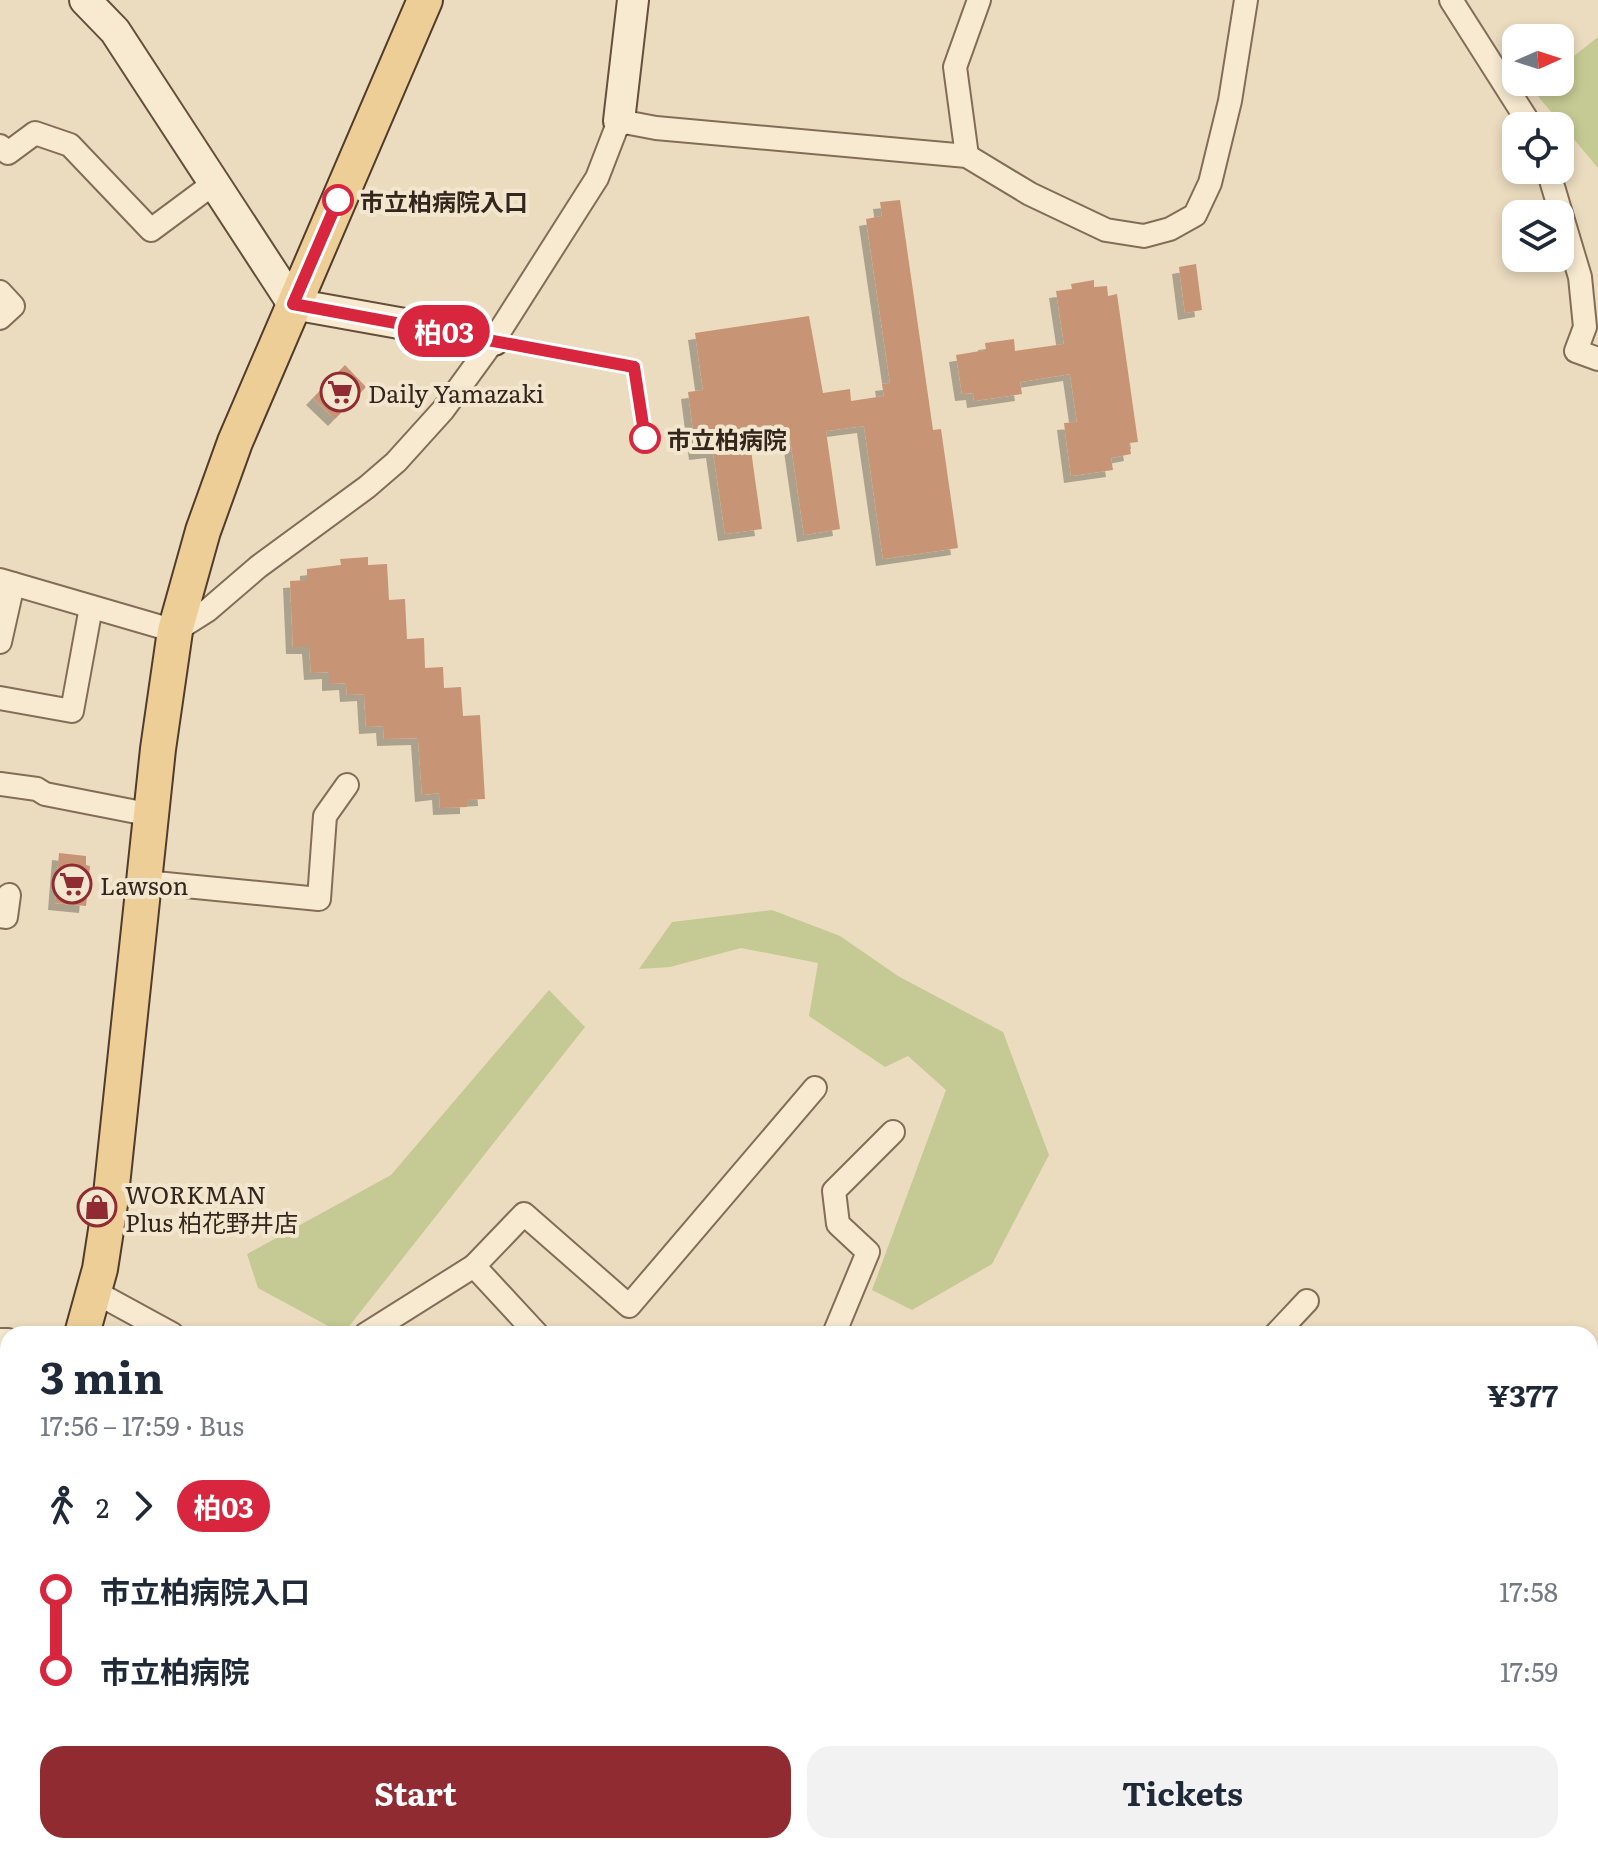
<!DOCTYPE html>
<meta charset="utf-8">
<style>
:root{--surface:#fff;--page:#f2f2f3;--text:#1f2937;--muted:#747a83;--accent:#8f2b31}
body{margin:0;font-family:Literata,"Noto Sans JP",serif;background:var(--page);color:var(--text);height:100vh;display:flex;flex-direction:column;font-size:30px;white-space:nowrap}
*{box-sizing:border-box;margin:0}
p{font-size:26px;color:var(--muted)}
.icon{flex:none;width:44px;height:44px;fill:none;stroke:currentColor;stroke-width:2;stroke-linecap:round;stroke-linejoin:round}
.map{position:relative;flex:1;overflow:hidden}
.sheet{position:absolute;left:0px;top:1326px;width:1598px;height:528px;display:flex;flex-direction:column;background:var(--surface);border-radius:24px 24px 0 0;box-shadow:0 4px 12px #0003}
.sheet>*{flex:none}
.badge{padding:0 16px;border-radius:26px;font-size:28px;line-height:52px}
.needle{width:52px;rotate:87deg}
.buttons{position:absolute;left:1502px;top:24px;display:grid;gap:16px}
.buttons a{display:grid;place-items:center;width:72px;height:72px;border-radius:16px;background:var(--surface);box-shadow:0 4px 12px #0003;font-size:40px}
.map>.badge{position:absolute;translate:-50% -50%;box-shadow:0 0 0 4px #fff}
.legs{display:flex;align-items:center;gap:12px;height:88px;padding:0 40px;font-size:26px}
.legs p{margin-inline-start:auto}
.headline{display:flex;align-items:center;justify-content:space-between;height:136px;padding:0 40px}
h1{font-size:44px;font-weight:700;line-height:60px}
.cta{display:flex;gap:16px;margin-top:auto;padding:16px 40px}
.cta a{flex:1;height:92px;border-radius:24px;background:var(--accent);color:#fff;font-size:32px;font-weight:700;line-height:92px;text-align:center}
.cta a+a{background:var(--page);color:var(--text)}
ul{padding:0 40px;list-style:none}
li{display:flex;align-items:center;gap:28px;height:80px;font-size:30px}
li i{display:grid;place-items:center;width:12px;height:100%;margin:0 10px;background:currentColor}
li i::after{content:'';width:20px;height:20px;margin:-10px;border:6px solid;border-radius:50%;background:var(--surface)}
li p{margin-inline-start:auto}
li:first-child i{background:linear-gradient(#0000 50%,currentColor 0)}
li:last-child i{background:linear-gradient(currentColor 50%,#0000 0)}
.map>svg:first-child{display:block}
.green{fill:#c5c993}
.building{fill:#c89476;filter:url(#shadow)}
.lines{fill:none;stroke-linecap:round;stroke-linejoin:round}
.street-casing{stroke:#836d58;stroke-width:26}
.secondary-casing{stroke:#654e3b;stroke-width:34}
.primary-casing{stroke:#513b2c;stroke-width:38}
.street{stroke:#f7ead1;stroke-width:22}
.secondary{stroke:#f7ead1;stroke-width:30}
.primary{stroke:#eece97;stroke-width:34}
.line-1-casing{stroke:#fff;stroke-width:18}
.line-1{stroke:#d7263d;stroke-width:12}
.stop-1-dot{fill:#fff;stroke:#d7263d;stroke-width:4}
.labels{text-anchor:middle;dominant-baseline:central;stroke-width:8;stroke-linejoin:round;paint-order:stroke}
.stop-label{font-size:24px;font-weight:bold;fill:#33261c;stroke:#f3e6ce;text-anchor:start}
.poi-label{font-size:24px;fill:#33261c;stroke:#f3e6ce;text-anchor:start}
</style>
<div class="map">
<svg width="1598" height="1854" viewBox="0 0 1598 1854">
<defs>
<filter id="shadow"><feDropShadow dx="-7" dy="7" stdDeviation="0" flood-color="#0004"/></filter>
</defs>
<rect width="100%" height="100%" fill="#ebdcbf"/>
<g class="green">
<path d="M 1598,37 L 1598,168 L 1532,89 L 1541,82 L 1560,82 L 1560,67 Z"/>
<path d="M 772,910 L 840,936 L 898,976 L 1003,1032 L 1049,1155 L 992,1264 L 912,1310 L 872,1290 L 946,1090 L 908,1056 L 885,1067 L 809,1016 L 818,963 L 741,948 L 670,967 L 639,969 L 672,922 Z"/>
<path d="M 549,990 L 585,1027 L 343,1334 L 258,1288 L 247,1254 L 391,1175 Z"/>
<path d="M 1598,1656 L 1598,1854 L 1305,1854 L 1306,1846 L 1590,1846 L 1590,1661 Z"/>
<path d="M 521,1846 L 714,1846 L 715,1848 L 708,1854 L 527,1854 Z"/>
</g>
<g class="building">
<path d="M 900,200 L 933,430 L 941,429 L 958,548 L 883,559 L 864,426 L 826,431 L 840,529 L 804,535 L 790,438 L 750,443 L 762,529 L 725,534 L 713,451 L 696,453 L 688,392 L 703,390 L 695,333 L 809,316 L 823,393 L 850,389 L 851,401 L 884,396 L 882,384 L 890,383 L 866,219 L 882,216 L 880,202 Z"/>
<path d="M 1196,264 L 1202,310 L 1185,313 L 1179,267 Z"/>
<path d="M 1094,280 L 1094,287 L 1107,286 L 1108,296 L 1117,294 L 1138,442 L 1129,443 L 1131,454 L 1111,458 L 1113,470 L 1071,476 L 1064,423 L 1077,422 L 1070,374 L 1020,382 L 1022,394 L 974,401 L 973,393 L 962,394 L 956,355 L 986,350 L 985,343 L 1014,339 L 1015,351 L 1064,344 L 1056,291 L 1072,289 L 1071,284 Z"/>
<path d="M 345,365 L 366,387 L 335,419 L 313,398 Z"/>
<path d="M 368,557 L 368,565 L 387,564 L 389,600 L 405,599 L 407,639 L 424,638 L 425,668 L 443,667 L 444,688 L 461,687 L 463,716 L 480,715 L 485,799 L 467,800 L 467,807 L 440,808 L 439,793 L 422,795 L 418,738 L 384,739 L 383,726 L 366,727 L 364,694 L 347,695 L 346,683 L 329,684 L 329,672 L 311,673 L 309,647 L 293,647 L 290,581 L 307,580 L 307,569 L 341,565 L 340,559 Z"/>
<path d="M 59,853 L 86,856 L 86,865 L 90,866 L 86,906 L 55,903 Z"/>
</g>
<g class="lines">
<defs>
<g id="street">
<path d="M 1451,0 L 1531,126"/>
<path d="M 0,146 L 8,153 L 35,133 L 70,145 L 151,230 L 213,184"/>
<path d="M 967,156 L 955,67 L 979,0"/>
<path d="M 1548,170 L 1580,277 L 1585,327 L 1576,351 L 1598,359"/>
<path d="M 0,292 L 13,306 L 0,318"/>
<path d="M 0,580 L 175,631 L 208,610 L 258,567 L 367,487 L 396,462 L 443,410 L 494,340 L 597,178 L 619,121 L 656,128 L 967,156 L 1030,194 L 1106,230 L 1144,236 L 1170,229 L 1195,215 L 1210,183 L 1230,101 L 1246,0"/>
<path d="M 0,642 L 13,584"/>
<path d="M 0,698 L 72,711 L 91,607"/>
<path d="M 0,784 L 37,789 L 45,794 L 152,815"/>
<path d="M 145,882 L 319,899 L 325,816 L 347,785"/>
<path d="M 0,916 L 6,917 L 9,895"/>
<path d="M 474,1266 L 524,1214 L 629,1306 L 815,1088"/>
<path d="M 95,1292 L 172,1334"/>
<path d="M 366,1334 L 474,1266 L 537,1334"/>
<path d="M 834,1334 L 868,1252 L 838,1224 L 834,1191 L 893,1132"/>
<path d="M 1276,1334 L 1307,1301"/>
<path d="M 0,1340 L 8,1340"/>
<path d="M 1590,1639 L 1598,1636"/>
<path d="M 0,1691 L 8,1699"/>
<path d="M 109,1846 L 114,1854"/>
<path d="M 155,1849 L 165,1846"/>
<path d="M 747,1854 L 758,1846"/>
</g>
<g id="secondary">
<path d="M 85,0 L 115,31 L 293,304 L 494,340"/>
<path d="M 619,121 L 633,0"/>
</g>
<g id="primary">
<path d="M 82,1334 L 100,1269 L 110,1204 L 158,749 L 175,631 L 203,531 L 235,442 L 425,0"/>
<path d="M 0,1512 L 8,1498"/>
</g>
</defs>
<use href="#street" class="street-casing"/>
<use href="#secondary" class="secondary-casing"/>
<use href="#primary" class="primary-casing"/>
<use href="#street" class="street"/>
<use href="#secondary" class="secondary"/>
<use href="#primary" class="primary"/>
</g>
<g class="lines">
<defs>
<path id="line-1" d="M 338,200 L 293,304 L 634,367 L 645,438"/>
</defs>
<use href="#line-1" class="line-1-casing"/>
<use href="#line-1" class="line-1"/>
</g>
<defs>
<symbol id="supermarket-ring" viewBox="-11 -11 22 22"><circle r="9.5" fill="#f3e6ce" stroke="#8f2b31" stroke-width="1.5"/><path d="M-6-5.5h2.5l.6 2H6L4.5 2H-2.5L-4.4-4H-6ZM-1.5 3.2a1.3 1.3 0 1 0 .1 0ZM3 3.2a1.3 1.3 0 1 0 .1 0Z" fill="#8f2b31"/></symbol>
<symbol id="shop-ring" viewBox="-11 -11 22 22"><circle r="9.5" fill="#f3e6ce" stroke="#8f2b31" stroke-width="1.5"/><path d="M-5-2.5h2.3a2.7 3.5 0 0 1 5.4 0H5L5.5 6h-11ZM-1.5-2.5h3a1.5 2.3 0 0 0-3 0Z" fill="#8f2b31"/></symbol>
</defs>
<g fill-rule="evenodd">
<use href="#supermarket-ring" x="318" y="370" width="44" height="44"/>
<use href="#supermarket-ring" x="50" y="862" width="44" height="44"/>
<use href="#shop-ring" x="75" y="1185" width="44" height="44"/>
</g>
<g class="stop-1-dot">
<circle cx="338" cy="200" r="14"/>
<circle cx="645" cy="438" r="14"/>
</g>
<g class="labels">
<g class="stop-label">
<text x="360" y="200">市立柏病院入口</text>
<text x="667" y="438">市立柏病院</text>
</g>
<g class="poi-label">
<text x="368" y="392">Daily Yamazaki</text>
<text x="100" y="884">Lawson</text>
<text x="125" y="1193">WORKMAN<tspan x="125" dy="28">Plus 柏花野井店</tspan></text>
</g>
</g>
</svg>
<div class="buttons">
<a><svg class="needle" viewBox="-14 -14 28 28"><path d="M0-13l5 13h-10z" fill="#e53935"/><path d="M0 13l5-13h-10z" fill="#747a83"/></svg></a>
<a><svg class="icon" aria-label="locate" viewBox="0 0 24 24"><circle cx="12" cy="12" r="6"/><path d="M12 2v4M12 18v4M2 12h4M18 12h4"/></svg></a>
<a><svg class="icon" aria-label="layers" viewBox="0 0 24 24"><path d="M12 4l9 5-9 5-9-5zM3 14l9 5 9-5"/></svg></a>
</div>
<b class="badge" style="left:444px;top:331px;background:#d7263d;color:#fff">柏03</b>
<section class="sheet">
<div class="headline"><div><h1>3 min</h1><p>17:56 – 17:59 · Bus</p></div><b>¥377</b></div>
<div class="legs"><svg class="icon" aria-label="walk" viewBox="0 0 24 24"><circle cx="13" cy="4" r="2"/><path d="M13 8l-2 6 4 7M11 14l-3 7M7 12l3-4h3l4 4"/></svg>2<svg class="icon" aria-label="forward" viewBox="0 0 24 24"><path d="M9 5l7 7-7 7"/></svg><b class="badge" style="background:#d7263d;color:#fff">柏03</b></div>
<ul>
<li><i style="color:#d7263d"></i><b>市立柏病院入口</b><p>17:58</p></li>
<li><i style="color:#d7263d"></i><b>市立柏病院</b><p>17:59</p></li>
</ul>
<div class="cta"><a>Start</a><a>Tickets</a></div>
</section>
</div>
